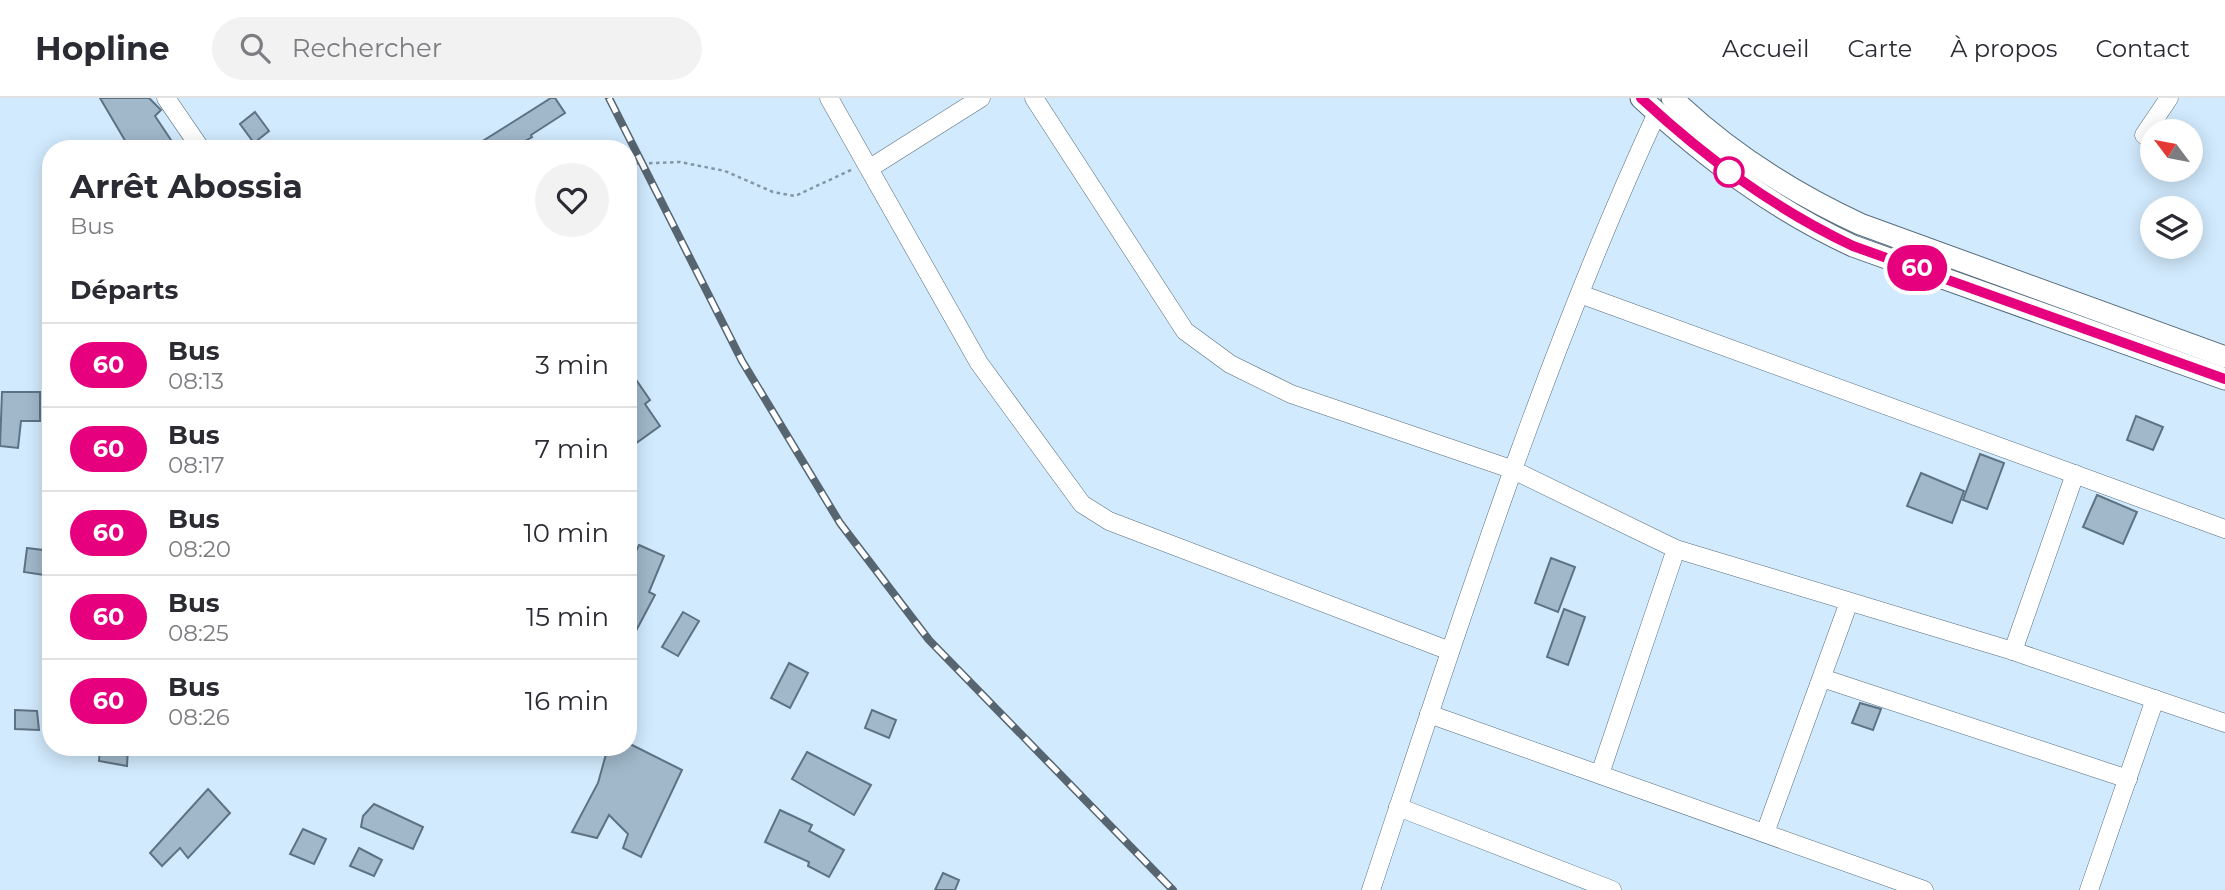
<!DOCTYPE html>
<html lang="fr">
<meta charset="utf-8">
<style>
:root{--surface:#fff;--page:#f2f2f3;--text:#2b2b33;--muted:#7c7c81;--line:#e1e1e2}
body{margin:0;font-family:Montserrat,sans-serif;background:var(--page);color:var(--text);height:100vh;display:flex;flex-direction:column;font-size:26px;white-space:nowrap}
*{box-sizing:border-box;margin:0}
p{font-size:23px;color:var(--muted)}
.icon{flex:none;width:38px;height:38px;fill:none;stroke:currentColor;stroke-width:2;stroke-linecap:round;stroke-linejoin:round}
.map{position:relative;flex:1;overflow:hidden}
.panel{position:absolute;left:42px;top:42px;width:595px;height:616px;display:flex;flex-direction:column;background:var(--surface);border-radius:28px;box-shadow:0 4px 18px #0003}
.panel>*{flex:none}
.badge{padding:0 14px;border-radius:23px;font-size:24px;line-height:46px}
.needle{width:46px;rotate:302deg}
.fabs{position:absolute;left:2140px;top:21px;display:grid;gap:14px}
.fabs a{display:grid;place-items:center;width:63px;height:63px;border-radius:50%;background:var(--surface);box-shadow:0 4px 18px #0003;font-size:35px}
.map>.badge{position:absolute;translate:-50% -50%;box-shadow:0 0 0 4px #fff}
h2{padding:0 28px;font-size:26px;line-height:63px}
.round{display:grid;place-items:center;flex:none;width:74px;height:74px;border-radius:37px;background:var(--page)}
.head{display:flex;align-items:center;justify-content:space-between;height:119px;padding:0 28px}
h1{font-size:33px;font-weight:700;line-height:52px}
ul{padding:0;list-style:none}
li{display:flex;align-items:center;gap:21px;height:84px;padding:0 28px;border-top:2px solid var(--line)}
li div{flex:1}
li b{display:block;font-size:26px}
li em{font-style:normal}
li .badge{min-width:77px;font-weight:700;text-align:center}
header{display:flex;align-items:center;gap:42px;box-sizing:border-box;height:98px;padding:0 35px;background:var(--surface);border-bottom:2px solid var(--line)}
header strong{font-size:33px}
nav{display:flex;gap:38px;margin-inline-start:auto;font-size:24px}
.search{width:490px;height:63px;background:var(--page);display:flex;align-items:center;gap:18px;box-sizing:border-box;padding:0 24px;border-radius:38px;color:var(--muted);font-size:26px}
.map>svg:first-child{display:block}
.building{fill:#a0b8ca;stroke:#5d7384;stroke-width:2}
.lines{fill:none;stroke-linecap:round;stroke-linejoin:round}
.minor-casing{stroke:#566d7d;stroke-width:19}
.major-casing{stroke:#566d7d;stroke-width:23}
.path{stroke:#8396a4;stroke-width:2.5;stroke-dasharray:3.5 3.5;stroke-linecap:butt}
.minor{stroke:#fff;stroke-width:18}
.major{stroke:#fff;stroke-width:21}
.rail-casing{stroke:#566570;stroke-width:8}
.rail{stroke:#fff;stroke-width:5;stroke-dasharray:16;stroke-linecap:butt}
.line-casing{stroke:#fff;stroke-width:16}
.line{stroke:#e6007e;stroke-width:10}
.stop-dot{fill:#fff;stroke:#e6007e;stroke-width:3.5}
</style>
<header>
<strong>Hopline</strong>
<div class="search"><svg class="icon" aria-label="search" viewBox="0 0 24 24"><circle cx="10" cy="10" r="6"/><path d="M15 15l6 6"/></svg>Rechercher</div>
<nav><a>Accueil</a><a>Carte</a><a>À propos</a><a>Contact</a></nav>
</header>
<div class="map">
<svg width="2225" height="792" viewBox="0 0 2225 792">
<rect width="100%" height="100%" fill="#d1eafd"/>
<g class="building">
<path d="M 100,0 L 149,0 L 161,12 L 155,18 L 173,45 L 169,51 L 130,51 Z"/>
<path d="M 551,0 L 555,0 L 565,15 L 531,37 L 532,39 L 511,51 L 470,51 Z"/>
<path d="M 255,14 L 269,33 L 254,45 L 240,26 Z"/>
<path d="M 628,270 L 650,302 L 645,306 L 660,328 L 628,351 Z"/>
<path d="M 2,294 L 40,294 L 40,323 L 21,323 L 18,350 L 0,348 Z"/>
<path d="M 2136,318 L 2163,329 L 2153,352 L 2127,342 Z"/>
<path d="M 1980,356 L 2004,365 L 1987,411 L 1963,402 Z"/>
<path d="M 1921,375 L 1964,393 L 1952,425 L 1907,408 Z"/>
<path d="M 2097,397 L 2137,414 L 2123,446 L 2083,429 Z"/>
<path d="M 639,447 L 664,458 L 649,494 L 655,497 L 628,548 L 628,470 Z"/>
<path d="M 27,450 L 51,453 L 51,478 L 24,474 Z"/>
<path d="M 1551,460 L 1575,469 L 1558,514 L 1535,505 Z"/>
<path d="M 1564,511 L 1585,519 L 1568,567 L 1547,559 Z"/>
<path d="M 683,514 L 699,523 L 678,558 L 662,549 Z"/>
<path d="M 789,565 L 808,575 L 790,610 L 771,600 Z"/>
<path d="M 1860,605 L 1881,611 L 1873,632 L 1852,625 Z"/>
<path d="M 15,612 L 37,613 L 39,632 L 15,631 Z"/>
<path d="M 872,612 L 896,622 L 889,640 L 865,630 Z"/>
<path d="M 628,645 L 682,672 L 641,759 L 623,750 L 628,736 L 609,717 L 597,740 L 572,734 L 598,685 L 608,649 L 628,649 Z"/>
<path d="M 100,649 L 128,649 L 127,668 L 99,663 Z"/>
<path d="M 807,654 L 871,687 L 854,717 L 792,681 Z"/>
<path d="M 208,691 L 230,715 L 188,760 L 180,750 L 162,768 L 150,755 Z"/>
<path d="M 374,706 L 423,729 L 413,751 L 361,729 L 363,718 Z"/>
<path d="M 780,712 L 812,727 L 809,733 L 844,752 L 829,779 L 808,768 L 809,764 L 765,744 Z"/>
<path d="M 303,731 L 326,741 L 314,766 L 290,756 Z"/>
<path d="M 359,750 L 382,762 L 374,778 L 350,768 Z"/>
<path d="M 943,775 L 959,782 L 955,792 L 935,792 Z"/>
</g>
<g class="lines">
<defs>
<g id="minor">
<path d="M 166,0 L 201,51"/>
<path d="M 829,0 L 979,265 L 1082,406 L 1109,423 L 1450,553"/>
<path d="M 1034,0 L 1185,233 L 1230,266 L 1291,296 L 1511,371 L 1676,451 L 2013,553 L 2225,625"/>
<path d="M 2144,37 L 2169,0"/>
<path d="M 870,70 L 981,0"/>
<path d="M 1580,196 L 2225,431"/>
<path d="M 2013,553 L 2075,376"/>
<path d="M 1822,580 L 2128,681"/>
<path d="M 1429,616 L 1924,792"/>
<path d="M 1600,676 L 1676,451"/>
<path d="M 1398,709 L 1612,792"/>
<path d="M 1765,735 L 1849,504"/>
<path d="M 1371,792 C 1458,530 1541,266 1657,15"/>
<path d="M 2089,792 L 2155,601"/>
</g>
<g id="major">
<path d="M 1641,0 C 1706,60 1773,111 1853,148 L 2225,281"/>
<path d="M 1672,0 C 1727,53 1791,94 1860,126 L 2225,259"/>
</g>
</defs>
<use href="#minor" class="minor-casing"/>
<use href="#major" class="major-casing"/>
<path class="path" d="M 628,66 L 680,64 L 725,73 L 773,94 L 795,98 L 851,72"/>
<use href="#minor" class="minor"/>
<use href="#major" class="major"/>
<defs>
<path id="rail" d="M 609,0 L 742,263 L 840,425 L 929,542 L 1173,792"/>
</defs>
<use href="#rail" class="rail-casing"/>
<use href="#rail" class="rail"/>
</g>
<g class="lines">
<defs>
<path id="line" d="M 1641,0 C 1706,60 1773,110 1853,148 L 2225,281"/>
</defs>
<use href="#line" class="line-casing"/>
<use href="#line" class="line"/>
</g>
<circle class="stop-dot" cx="1729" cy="74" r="14"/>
</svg>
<div class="fabs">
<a><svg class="needle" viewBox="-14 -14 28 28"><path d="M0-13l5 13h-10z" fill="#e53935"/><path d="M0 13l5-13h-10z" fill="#7c7c81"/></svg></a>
<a><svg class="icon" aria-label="layers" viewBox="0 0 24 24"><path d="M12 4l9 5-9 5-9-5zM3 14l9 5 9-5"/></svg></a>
</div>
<b class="badge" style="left:1917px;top:170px;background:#e6007e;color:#fff">60</b>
<section class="panel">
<div class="head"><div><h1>Arrêt Abossia</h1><p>Bus</p></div><a class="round"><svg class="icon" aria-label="heart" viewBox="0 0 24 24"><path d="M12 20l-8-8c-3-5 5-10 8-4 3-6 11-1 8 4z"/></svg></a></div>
<h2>Départs</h2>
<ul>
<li><span class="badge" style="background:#e6007e;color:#fff">60</span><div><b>Bus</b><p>08:13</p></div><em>3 min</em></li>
<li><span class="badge" style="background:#e6007e;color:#fff">60</span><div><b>Bus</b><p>08:17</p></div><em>7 min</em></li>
<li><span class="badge" style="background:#e6007e;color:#fff">60</span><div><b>Bus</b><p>08:20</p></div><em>10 min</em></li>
<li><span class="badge" style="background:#e6007e;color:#fff">60</span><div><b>Bus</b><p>08:25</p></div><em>15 min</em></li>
<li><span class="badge" style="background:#e6007e;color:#fff">60</span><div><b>Bus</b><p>08:26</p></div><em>16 min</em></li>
</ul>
</section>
</div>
